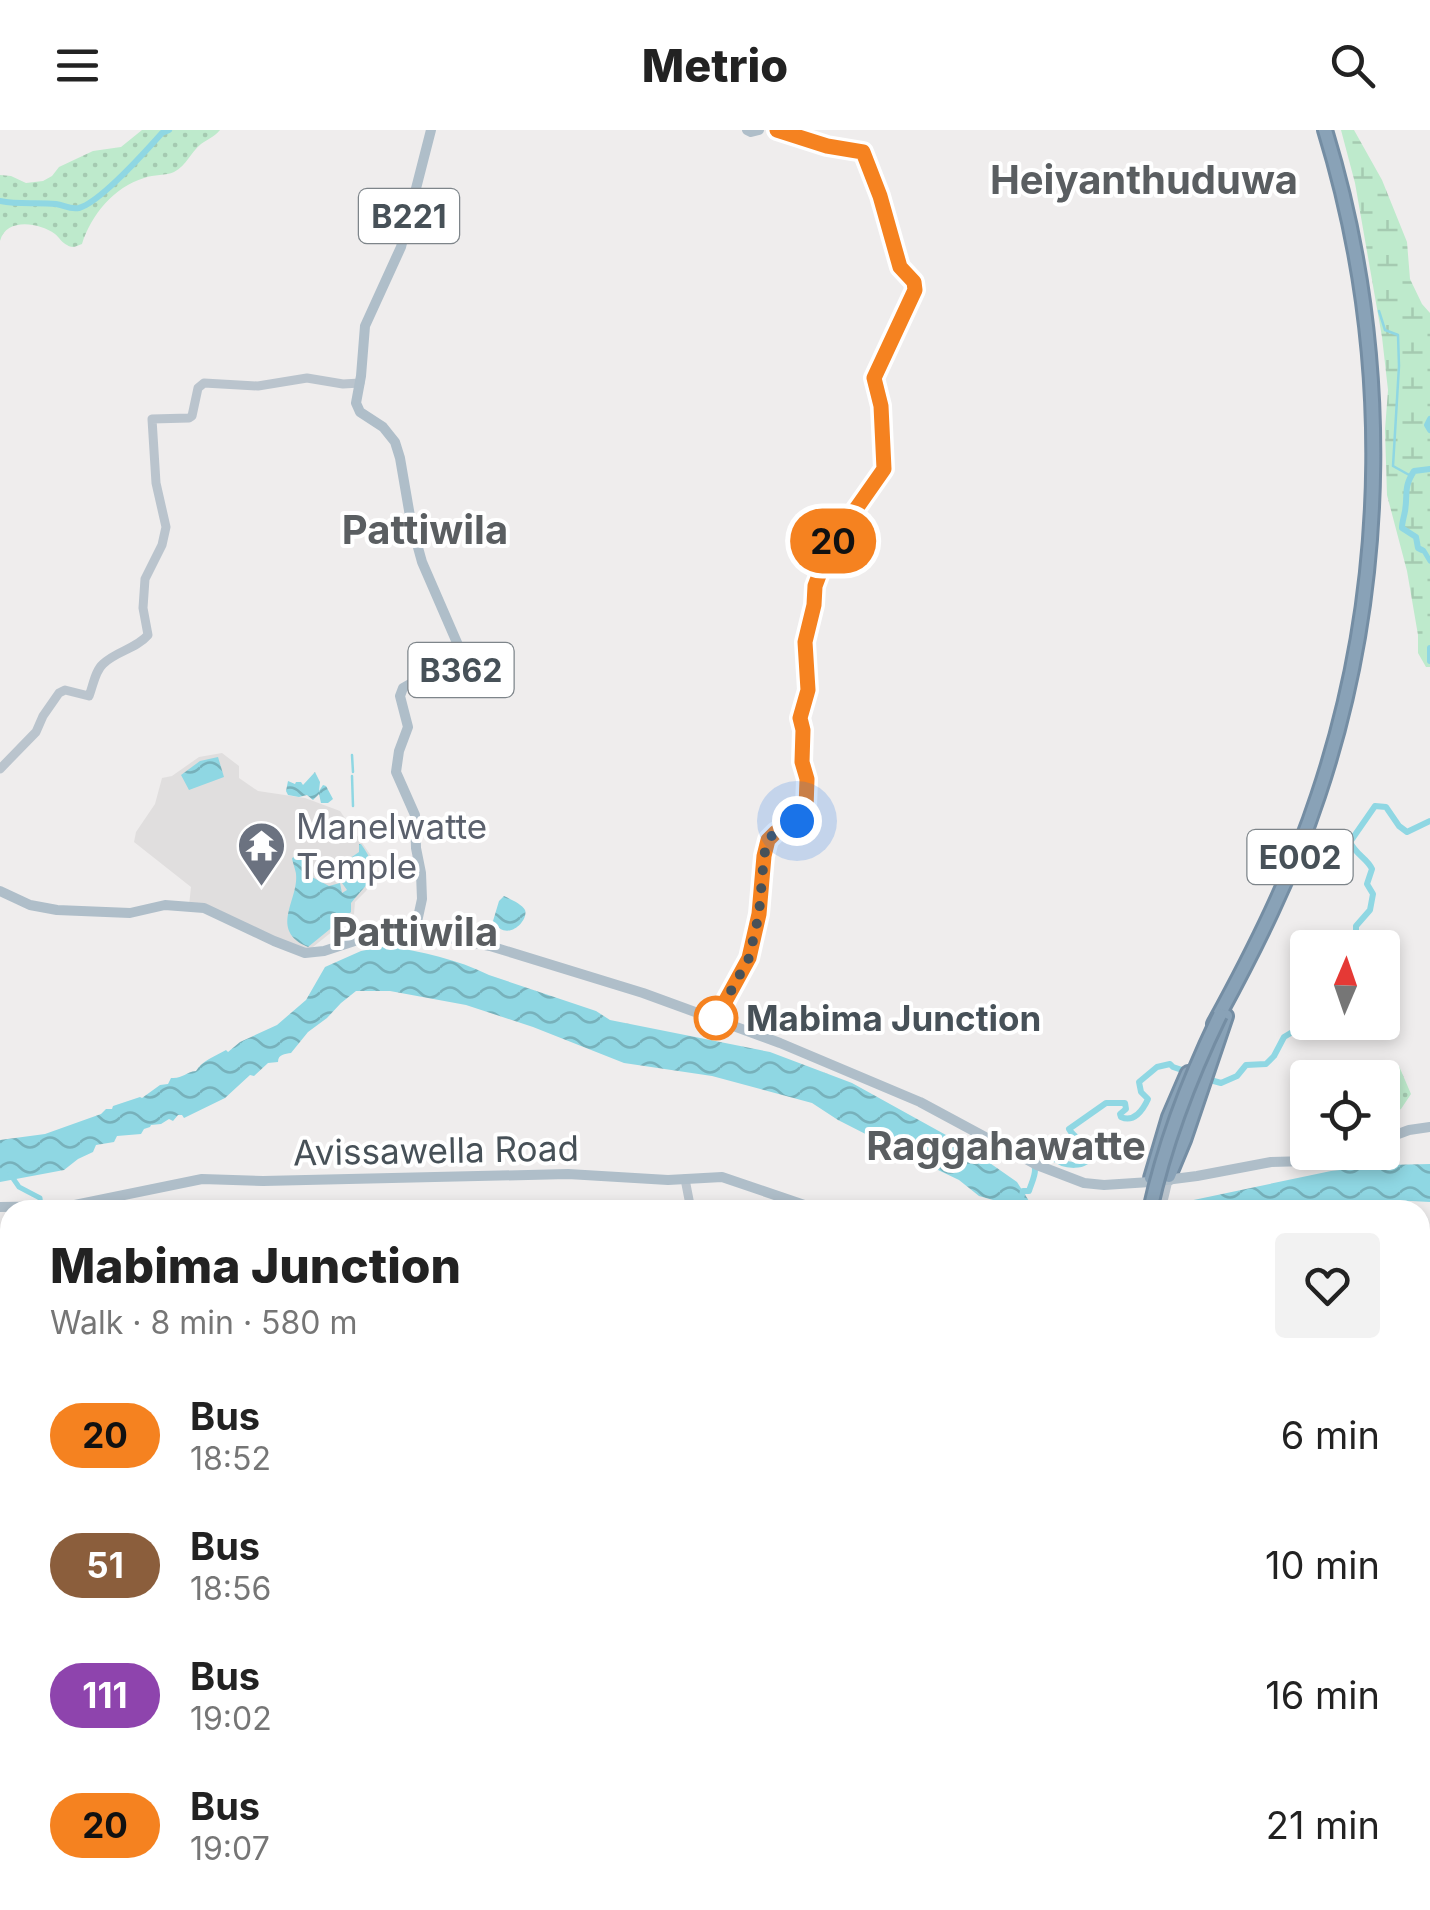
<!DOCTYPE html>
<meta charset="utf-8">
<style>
:root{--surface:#fff;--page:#f2f2f2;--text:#222;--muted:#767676}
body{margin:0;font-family:Inter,sans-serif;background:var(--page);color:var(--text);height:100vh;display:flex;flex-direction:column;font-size:38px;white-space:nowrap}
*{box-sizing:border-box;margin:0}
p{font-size:32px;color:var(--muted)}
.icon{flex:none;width:55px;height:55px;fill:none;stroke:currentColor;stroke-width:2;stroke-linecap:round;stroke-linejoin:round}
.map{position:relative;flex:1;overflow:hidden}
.drawer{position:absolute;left:0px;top:1070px;width:1430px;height:710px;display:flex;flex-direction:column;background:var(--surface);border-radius:30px 30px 0 0;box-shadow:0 5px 15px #0003}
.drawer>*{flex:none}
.badge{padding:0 20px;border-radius:32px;font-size:35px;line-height:65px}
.needle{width:65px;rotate:2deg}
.tools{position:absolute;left:1290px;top:800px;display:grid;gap:20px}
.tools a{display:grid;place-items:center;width:110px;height:110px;border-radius:10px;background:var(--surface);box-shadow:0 5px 15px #0003;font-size:50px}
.you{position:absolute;width:50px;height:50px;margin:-25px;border:8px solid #fff;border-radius:50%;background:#1a73e8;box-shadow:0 0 0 15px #1a73e833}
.map>.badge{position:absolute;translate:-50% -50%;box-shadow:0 0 0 5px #fff}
.round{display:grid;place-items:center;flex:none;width:105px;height:105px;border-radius:10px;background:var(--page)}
.summary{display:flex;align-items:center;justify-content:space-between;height:170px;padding:0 50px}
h1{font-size:48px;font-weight:800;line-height:75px}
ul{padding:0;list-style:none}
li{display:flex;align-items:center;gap:30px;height:130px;padding:0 50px}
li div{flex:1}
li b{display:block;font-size:38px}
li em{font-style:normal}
li .badge{min-width:110px;font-weight:700;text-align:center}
header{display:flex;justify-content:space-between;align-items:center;height:130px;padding:0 50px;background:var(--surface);font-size:45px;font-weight:800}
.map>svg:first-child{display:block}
.commercial{fill:#f9f3e7}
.education{fill:#e0dede}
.grass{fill:url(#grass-dots)}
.wetland{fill:url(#wetland-marsh)}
.water{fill:url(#water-waves)}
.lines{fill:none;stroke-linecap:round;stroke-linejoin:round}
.stream{stroke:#8fd7e3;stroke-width:2.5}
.canal{stroke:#8fd7e3;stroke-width:5}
.river{stroke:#8fd7e3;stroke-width:6}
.highway-casing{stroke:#748da3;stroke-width:18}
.secondary{stroke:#bac4cd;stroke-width:9}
.primary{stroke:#afbec9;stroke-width:10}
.highway{stroke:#89a2b7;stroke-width:12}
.highway-bridge-casing{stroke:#748da3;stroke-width:18;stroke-linecap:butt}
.highway-bridge{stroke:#89a2b7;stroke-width:12}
.line-casing{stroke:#fff;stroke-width:22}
.line{stroke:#f58220;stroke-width:15}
.walk{stroke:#475158;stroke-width:10;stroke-dasharray:0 18}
.stop-dot{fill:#fff;stroke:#f58220;stroke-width:5}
.labels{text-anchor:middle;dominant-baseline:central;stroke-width:8;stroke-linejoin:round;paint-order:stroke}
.shield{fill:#fff;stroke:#7e858a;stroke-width:2.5}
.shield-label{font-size:32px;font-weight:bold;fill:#475158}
.worship-label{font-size:35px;fill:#5b616d;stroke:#fff;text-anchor:start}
.stop-label{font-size:35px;font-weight:bold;fill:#475158;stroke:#fff;text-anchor:start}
.street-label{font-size:35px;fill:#475158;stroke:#fff}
.quarter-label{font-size:40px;font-weight:bold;fill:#5a5e61;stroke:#fff}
</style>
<header><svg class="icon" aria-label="menu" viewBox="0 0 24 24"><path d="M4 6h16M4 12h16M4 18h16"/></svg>Metrio<svg class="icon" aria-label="search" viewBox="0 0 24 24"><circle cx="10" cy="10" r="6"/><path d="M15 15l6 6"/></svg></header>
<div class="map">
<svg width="1430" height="1780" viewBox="0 0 1430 1780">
<defs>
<pattern id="grass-dots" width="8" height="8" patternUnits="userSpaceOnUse" patternTransform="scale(2.5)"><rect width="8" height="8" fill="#beeacc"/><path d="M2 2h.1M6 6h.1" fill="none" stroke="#a5cab1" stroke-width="1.8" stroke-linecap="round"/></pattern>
<pattern id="wetland-marsh" width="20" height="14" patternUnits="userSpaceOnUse" patternTransform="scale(2.5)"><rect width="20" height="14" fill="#beeacc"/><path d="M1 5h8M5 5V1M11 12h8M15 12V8" fill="none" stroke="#a5cab1"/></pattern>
<pattern id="water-waves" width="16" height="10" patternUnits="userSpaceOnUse" patternTransform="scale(2.5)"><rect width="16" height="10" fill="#8fd7e3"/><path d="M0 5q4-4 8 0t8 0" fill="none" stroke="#77b1bb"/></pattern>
</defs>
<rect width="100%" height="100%" fill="#efeded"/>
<path class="commercial" d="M 614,1770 L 684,1770 L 702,1780 L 578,1780 L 578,1777 L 581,1775 L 610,1777 Z"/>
<path class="education" d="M 222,623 L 239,636 L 239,648 L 258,661 L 305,668 L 340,681 L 374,730 L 377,742 L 366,761 L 355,772 L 354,784 L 308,821 L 189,776 L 191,757 L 134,712 L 136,702 L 155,674 L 162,648 L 172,646 L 199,627 Z"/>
<g class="grass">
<path d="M 142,0 L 220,0 C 214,7 208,9 201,14 C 190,23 187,35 174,42 C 166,46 154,44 144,48 C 114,57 91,85 82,114 C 76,116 73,119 67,115 C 62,113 59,107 55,104 C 38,92 6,88 0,111 L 0,45 L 11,46 L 26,53 L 43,51 L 52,46 L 59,37 L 93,21 L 121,17 Z"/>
<path d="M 1373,930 L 1399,936 L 1411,964 L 1401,979 L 1385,986 L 1383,991 L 1382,948 L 1362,947 Z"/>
</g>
<path class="wetland" d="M 1341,0 L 1354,0 L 1382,50 L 1407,112 L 1410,149 L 1422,174 L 1430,183 L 1430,537 L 1426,537 L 1418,523 L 1418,505 L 1407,441 L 1387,365 L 1385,300 L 1388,260 L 1382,207 L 1355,53 Z"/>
<g class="water">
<path d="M 218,627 L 224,647 L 189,660 L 181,645 L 200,631 Z"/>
<path d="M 315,642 L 320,652 L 319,661 L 323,655 L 326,656 L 333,669 L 328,673 L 321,673 L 319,664 L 313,670 L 307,665 L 299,667 L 288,665 L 286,661 L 288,651 L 295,654 L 296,652 L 301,652 L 303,655 Z"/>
<path d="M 359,714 L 361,714 C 382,744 372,748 351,773 L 351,782 L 308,817 C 268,800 299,770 296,744 C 296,742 292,730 292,728 L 301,724 L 309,739 L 310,746 L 329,756 L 340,753 L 342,763 L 347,760 L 342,753 L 348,746 L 349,729 L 359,722 Z"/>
<path d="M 504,766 C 510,769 522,774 525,780 C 529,790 507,814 493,791 L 499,771 Z"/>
<path d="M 387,816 C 422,822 457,829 489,845 L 596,881 L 610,890 L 770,922 L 852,953 L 964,1015 L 1017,1052 L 1029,1071 L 1054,1080 L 1005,1080 L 993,1070 L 979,1066 L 959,1050 L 936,1039 L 919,1028 L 897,1020 L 838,990 L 812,973 L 712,946 L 624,933 L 533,897 L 466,875 L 390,861 L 356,861 L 341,873 L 327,888 L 308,902 L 291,923 C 285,924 278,924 278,932 L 268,933 L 254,946 L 250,945 L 225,968 L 184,988 L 182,985 L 178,985 L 173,991 L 169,989 L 161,994 L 151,995 L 150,997 L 144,999 L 141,1004 L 117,1006 L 114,1012 L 96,1015 L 93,1022 L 78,1029 L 64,1040 L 0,1052 L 0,1010 L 45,1004 L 101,984 L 106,979 L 112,979 L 113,976 L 140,967 L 142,968 L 160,955 L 168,954 L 171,948 C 183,949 185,942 196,941 C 202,931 215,926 226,920 L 228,922 L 240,912 L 277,895 L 306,870 L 325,837 L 361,821 Z"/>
<path d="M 1430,1034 L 1430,1072 L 1392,1070 L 1315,1080 L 1146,1080 L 1331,1041 L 1385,1035 Z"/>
</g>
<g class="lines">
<g class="stream">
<path d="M 1379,181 L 1385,200 L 1398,205 L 1399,236 L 1393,336 L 1411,346"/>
<path d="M 352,625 L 353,642"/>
<path d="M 352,646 L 353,676"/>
<path d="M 907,1770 L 917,1780"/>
<path d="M 755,1779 L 765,1770"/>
</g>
<g class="canal">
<path d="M 1424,421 L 1430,431"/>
<path d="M 10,1044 L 19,1057 L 40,1068 L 41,1077"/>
<path d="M 406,1770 L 420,1780"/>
</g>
<g class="river">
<path d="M 0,71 C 19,75 37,72 56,74 C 64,75 70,80 79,78 C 100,72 146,21 162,3 L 169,0"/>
<path d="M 1430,289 L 1427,295 L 1430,300"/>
<path d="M 1422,420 L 1418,418 L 1416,407 L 1402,398 C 1402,392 1404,387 1405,381 C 1408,364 1403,358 1414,341 L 1430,339"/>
<path d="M 1430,518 L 1430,531"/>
<path d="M 1356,818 L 1356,796 L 1370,780 L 1373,764 L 1367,754 L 1372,739 C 1367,728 1356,725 1350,712 L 1375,676 L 1386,677 L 1399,696 L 1407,702 L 1430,691"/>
<path d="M 1203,948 L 1221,953 L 1237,946 L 1246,935 L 1266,934 L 1274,926 L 1284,907 L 1299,898 L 1305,899 L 1312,905 L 1316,903 L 1318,900 L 1316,892"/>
<path d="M 1022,1065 L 1023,1061 L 1029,1061 C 1031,1054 1035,1047 1035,1040 C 1035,1029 1030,1022 1036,1011 L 1046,1009 L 1050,1014 L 1051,1026 C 1063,1037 1088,1040 1093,1022 C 1087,1011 1075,1010 1069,999 L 1106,973 L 1125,973 L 1126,979 L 1120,984 L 1121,987 C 1134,993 1143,980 1148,969 L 1141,962 L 1139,952 L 1157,937 L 1170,934 L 1173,937 L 1191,943"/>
</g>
<defs>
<g id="highway">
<path d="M 1214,894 C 1254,821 1292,745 1318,666 C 1390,452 1391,215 1325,0"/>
<path d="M 1169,1046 L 1184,1010 L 1226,886"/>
<path d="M 1151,1048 L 1169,987 L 1188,943"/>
<path d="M 1420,1697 L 1430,1706"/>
<path d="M 1420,1714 L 1430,1722"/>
<path d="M 1420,1729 L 1430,1736"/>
</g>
</defs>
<use href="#highway" class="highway-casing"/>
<g class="secondary">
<path d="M 0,639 L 36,602 L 43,586 L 59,563 L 65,560 L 89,566 C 93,556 95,541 103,534 C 116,521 136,519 148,505 L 143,478 L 145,449 L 162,415 L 166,397 L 156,353 L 152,289 L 189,288 L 192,286 L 198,258 L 204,253 L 258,256 L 307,248 L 343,254 L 360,253"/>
<path d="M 685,1049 L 691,1080"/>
<path d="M 1161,1080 L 1169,1046"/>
<path d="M 395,1770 L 404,1780"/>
<path d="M 734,1770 L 743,1780"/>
<path d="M 743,1770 L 752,1780"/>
<path d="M 136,1780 L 158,1770"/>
</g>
<g class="primary">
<path d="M 747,0 L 751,2 L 759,0"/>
<path d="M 0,761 L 30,775 L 57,780 L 130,783 L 165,775 L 204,778 L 274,811 L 305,823 L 324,821 L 373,805 L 415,801 L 490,816 L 643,863 L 780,913 L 920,972 L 1037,1035 L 1084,1053 L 1104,1055 L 1150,1052 L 1197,1046 L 1271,1032 L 1308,1031 L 1357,1022"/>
<path d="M 415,801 L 422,769 L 421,743 L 416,718 L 415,685 L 396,642 L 399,621 L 408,597 L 400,566 L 403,558 L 410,554 L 452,549 L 461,540 L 462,532 L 458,515 L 422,432 L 411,392 L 400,328 L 395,312 L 383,297 L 360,282 L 356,273 L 361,246 L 365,196 L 401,117 L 431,0"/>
<path d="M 715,890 L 749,828 L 759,784 L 764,726 L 768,709 L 776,703 L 794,694 L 803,684 L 807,675 L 807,649 L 802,627 L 803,600 L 800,587 L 808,560 L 805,512 L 814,475 L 815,456 L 830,416 L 884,339 L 881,276 L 874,247 L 915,160 C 912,149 903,144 899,132 C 885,96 880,57 863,22 L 827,16 L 777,0"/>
<path d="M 1382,1010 L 1409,1000 L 1430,997"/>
<path d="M 0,1077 L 70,1076 L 202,1049 L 263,1051 L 568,1044 L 668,1050 L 722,1047 L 819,1080"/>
<path d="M 1420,1125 L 1430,1127"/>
<path d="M 1420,1680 L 1430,1667"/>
<path d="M 1357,1780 L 1365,1770"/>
</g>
<use href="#highway" class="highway"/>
<defs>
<path id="highway-bridge" d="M 1150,1080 C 1165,1012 1190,947 1220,885"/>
</defs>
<use href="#highway-bridge" class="highway-bridge-casing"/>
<use href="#highway-bridge" class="highway-bridge"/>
</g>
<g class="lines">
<defs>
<path id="line" d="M 715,890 L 749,828 L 759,784 L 764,726 L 768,710 L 776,702 L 794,694 L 806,678 L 807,649 L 802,632 L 803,600 L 800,588 L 808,560 L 805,512 L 814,475 L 815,456 L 830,416 L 884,339 L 881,276 L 874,248 L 915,160 L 914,152 L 900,137 L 880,66 L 863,22 L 827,16 L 777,0"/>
</defs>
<use href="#line" class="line-casing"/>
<use href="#line" class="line"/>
<path class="walk" d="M 716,888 L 715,890 L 749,828 L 759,784 L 764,726 L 767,713 L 773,704 L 797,691"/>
</g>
<defs>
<symbol id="temple-pin" viewBox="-11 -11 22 30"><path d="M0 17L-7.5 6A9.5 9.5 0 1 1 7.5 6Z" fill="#6b7280" stroke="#fff"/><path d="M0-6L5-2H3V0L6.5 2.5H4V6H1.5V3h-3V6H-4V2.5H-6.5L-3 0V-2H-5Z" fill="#fff"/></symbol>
</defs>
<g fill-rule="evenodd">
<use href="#temple-pin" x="234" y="688" width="55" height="75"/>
</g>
<circle class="stop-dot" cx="716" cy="888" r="20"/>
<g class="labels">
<g class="shield">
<rect x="359" y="59" width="100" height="54" rx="8"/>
<rect x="408.5" y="513" width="105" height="54" rx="8"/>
<rect x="1247.5" y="700" width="105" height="54" rx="8"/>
</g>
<g class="shield-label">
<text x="409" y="86">B221</text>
<text x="461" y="540">B362</text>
<text x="1300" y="727">E002</text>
</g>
<g class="worship-label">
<text x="296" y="696">Manelwatte<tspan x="296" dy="40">Temple</tspan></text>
</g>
<g class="stop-label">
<text x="746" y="888">Mabima Junction</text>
</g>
<g class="street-label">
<text transform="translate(436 1020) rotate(-1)">Avissawella Road</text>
</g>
<g class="quarter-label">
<text x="1144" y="49">Heiyanthuduwa</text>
<text x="425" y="399">Pattiwila</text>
<text x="415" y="801">Pattiwila</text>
<text x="1006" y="1015">Raggahawatte</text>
</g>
</g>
</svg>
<div class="tools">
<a><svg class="needle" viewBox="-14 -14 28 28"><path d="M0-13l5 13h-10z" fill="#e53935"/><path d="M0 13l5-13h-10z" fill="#767676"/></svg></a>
<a><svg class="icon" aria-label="locate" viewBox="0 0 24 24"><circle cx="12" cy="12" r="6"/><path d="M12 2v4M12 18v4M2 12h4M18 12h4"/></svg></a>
</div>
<div class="you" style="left:797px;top:691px"></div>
<b class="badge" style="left:833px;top:411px;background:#f58220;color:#111">20</b>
<section class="drawer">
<div class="summary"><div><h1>Mabima Junction</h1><p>Walk · 8 min · 580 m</p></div><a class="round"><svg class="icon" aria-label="heart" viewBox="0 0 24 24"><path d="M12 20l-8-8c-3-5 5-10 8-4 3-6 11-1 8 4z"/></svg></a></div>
<ul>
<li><span class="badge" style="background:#f58220;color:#111">20</span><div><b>Bus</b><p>18:52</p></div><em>6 min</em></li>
<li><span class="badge" style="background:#8b5e3c;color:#fff">51</span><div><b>Bus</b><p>18:56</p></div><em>10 min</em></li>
<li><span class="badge" style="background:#8e44ad;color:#fff">111</span><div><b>Bus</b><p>19:02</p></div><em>16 min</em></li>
<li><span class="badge" style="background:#f58220;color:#111">20</span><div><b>Bus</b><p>19:07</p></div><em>21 min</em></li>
</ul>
</section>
</div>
